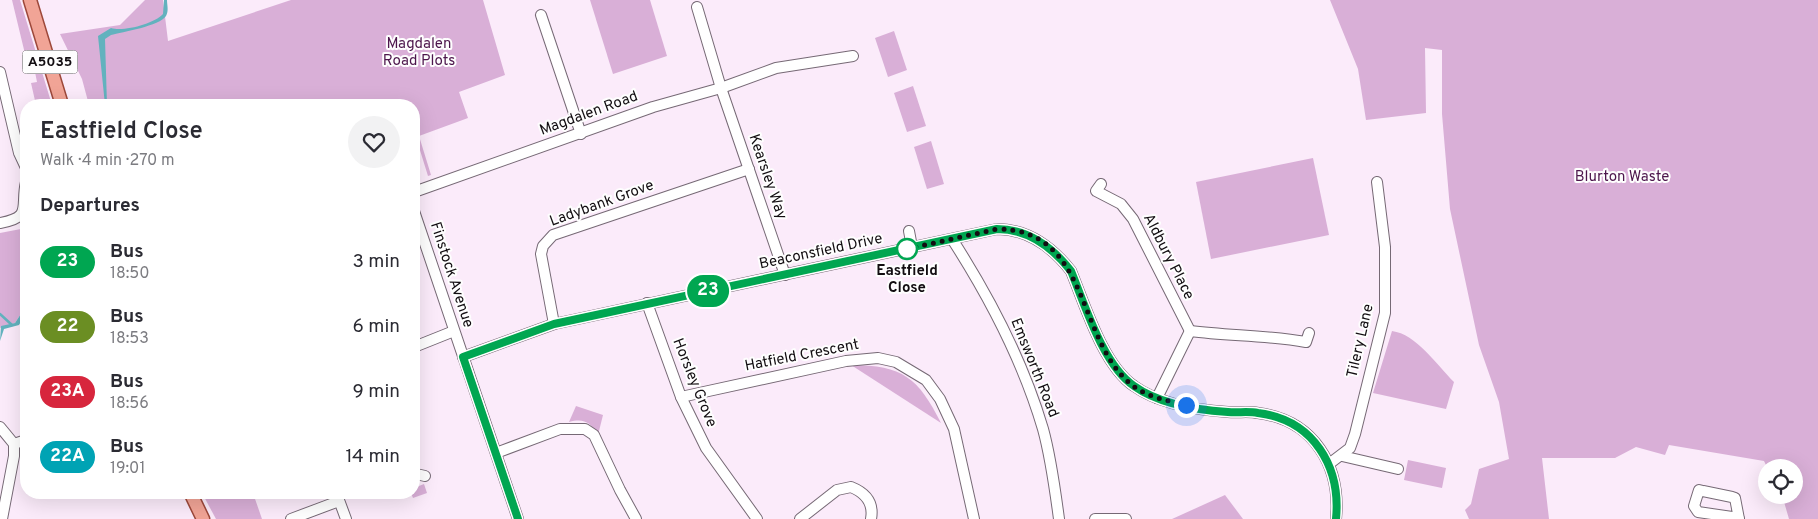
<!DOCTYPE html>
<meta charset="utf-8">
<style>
:root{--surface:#fff;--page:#f2f2f3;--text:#2b2b33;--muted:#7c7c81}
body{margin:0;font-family:Overpass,sans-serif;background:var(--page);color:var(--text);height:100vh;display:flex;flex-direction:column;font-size:19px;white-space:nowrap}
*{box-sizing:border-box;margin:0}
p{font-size:16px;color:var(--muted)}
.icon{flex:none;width:28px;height:28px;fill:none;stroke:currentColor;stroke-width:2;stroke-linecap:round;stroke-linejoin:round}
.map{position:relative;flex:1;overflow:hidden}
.details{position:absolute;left:20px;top:99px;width:400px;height:400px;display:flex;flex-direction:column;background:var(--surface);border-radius:20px;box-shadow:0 5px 20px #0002}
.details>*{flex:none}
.badge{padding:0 10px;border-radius:16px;font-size:18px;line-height:32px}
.tools{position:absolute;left:1758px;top:459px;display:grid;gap:10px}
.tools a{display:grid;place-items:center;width:45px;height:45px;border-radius:50%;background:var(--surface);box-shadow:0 5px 20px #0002;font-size:25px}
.you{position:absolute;width:25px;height:25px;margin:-12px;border:4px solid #fff;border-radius:50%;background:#1a73e8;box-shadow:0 0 0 8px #1a73e833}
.map>.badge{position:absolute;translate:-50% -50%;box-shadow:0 0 0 2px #fff}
h2{padding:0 20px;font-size:19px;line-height:45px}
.round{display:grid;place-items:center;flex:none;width:52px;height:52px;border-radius:26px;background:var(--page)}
.summary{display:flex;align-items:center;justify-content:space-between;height:85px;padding:0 20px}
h1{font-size:24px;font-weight:600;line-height:38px}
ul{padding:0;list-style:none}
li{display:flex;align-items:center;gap:15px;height:65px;padding:0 20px}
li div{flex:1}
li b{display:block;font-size:19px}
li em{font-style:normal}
li .badge{min-width:55px;font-weight:700;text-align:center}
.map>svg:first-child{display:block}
.green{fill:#d9afd7}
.water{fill:#62b2be}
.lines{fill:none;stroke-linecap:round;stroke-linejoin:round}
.stream{stroke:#62b2be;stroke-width:2.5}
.minor-casing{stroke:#766975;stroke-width:12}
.major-casing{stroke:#9d483a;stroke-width:15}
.minor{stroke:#fff;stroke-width:10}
.major{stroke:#f1a496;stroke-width:12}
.line-casing{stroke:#fff;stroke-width:11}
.line{stroke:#00a651;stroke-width:8}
.walk{stroke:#120d11;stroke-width:5;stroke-dasharray:0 9}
.stop-dot{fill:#fff;stroke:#00a651;stroke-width:2.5}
.labels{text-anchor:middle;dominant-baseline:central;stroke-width:4;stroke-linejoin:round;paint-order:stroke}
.shield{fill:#fefefe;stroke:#595558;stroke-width:1}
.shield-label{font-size:14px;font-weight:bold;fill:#120d11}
.park-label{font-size:15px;fill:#4d164c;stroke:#fefefe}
.street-label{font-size:15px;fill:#120d11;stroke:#fefefe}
.stop-label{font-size:15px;font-weight:bold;fill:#120d11;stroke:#fefefe}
</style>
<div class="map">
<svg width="1818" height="519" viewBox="0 0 1818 519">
<rect width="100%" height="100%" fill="#fbebfa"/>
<g class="green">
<path d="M 12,0 L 20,0 L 52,105 L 36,105 L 31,83 L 37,82 L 32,57 L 26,58 Z"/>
<path d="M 145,0 L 163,0 L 168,41 L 291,0 L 483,0 L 505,75 L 459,92 L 468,118 L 419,136 L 431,175 L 428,176 L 414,131 L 414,105 L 89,105 L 82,79 L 60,34 L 120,25 Z"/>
<path d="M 590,0 L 650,0 L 667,56 L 613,74 Z"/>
<path d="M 1330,0 L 1818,0 L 1818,519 L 1789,519 L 1782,495 L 1794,495 L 1794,468 L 1767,467 L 1764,461 L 1669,445 L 1665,455 L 1636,447 L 1615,458 L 1542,458 L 1549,519 L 1469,519 L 1465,510 L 1471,504 L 1479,469 L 1509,459 L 1499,402 L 1479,345 L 1450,209 L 1442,114 L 1442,50 L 1425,48 L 1426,113 L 1366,120 L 1358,69 Z"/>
<path d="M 894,31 L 907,70 L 888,77 L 875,38 Z"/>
<path d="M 913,86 L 926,126 L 907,132 L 894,93 Z"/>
<path d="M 931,141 L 944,184 L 927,189 L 914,147 Z"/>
<path d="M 1313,158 L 1329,235 L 1211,259 L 1196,182 Z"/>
<path d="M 26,228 L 26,306 L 15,323 L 0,328 L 0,233 Z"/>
<path d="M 1392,331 C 1416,334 1437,365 1454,382 L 1446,409 L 1373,393 Z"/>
<path d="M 851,365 C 903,365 918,378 941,423 Z"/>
<path d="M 576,406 L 603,415 L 598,435 C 590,422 584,418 569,422 Z"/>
<path d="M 1408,460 L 1446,468 L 1442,488 L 1404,480 Z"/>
<path d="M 424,484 L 427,493 L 413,498 L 411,493 L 414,492 L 414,488 Z"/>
<path d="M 202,493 L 253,493 L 262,519 L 216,519 Z"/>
<path d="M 1225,495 L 1243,519 L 1172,519 Z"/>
</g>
<g class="water">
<path d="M 164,0 L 167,0 C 167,5 169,11 166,16 C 160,26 122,32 111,35 L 105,39 L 107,105 L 105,105 L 98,36 L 111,28 C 123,32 154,24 163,14 Z"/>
<path d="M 26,306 L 26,313 L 19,325 L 4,329 L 0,341 L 1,326 L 15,323 Z"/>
</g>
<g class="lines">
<path class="stream" d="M 0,314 L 12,325"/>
<defs>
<g id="minor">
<path d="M 697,7 L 721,88 L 785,275"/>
<path d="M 541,15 L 581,134"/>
<path d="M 0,72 L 19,153 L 26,168"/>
<path d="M 1101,184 L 1096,191 L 1121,204 L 1133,219 L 1190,331"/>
<path d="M 414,192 L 653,107 L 721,88 L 776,68 L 853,56"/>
<path d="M 414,211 L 518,519"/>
<path d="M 0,223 C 33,217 20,207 26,182"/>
<path d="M 909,231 L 912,247"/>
<path d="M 952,239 C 990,298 1023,361 1043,429 C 1051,458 1055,489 1059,519"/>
<path d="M 647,303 L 681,397 L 706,448 L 757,519"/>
<path d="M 554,324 L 541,254 L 543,246 L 553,235 L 749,169"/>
<path d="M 1190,331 C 1229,336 1268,335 1306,342 L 1309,333"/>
<path d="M 414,347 L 454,331"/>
<path d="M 463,357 L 554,324 L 997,229 C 1028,229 1053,248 1071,271 C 1085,305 1103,365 1134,386 C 1159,404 1198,410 1228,412 C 1238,413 1248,411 1258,413 C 1314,420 1341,466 1336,519"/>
<path d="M 681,397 L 846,361 L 878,358 L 896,362 L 926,380 L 940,399 L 954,429 L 974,519"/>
<path d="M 1157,398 L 1190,331"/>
<path d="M 0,427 L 14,444"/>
<path d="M 14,444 L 26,440"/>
<path d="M 496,453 L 560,429 L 585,429 L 594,435 L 620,490 L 636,519"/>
<path d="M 1342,456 L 1398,469"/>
<path d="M 1329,464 L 1350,448 L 1355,434 L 1385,313 L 1385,247 L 1377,182"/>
<path d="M 414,476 L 416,474 L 425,476"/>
<path d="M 336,492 L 346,519"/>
<path d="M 1739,518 L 1698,512 L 1694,506 L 1699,490 L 1703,491 L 1732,497 L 1735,498 L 1739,519"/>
<path d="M 2,519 L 14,456 L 14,444"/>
<path d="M 291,519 L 339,501"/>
<path d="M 800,519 L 837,490 L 851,487 C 866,493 874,503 871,519"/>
<path d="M 1095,519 L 1126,519"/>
</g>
<g id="major">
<path d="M 30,0 L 62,105"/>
<path d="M 190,492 L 203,519"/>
</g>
</defs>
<use href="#minor" class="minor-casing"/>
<use href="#major" class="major-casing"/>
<use href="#minor" class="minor"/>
<use href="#major" class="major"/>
</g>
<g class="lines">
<defs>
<path id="line" d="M 518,519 L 463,357 L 554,324 L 997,229 C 1028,229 1053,248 1071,271 C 1085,305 1103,365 1134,386 C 1159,404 1198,410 1228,412 C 1238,413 1248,411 1258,413 C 1314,420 1341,467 1336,519"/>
</defs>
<use href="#line" class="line-casing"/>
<use href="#line" class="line"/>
<path class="walk" d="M 907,249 L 997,229 C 1091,229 1076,341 1132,385 C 1147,397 1168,401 1186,405"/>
</g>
<circle class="stop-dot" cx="907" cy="249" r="10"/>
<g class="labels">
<rect class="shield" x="22.5" y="50.5" width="55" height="23" rx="4"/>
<g class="shield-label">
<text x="50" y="62">A5035</text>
</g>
<g class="park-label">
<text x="419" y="44">Magdalen<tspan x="419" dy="17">Road Plots</tspan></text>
<text x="1622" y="177">Blurton Waste</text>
</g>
<g class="street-label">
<text transform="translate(589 114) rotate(-20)">Magdalen Road</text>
<text transform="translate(767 177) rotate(71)">Kearsley Way</text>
<text transform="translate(602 204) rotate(-20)">Ladybank Grove</text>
<text transform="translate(821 252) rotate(-12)">Beaconsfield Drive</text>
<text transform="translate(1168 257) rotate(63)">Aldbury Place</text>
<text transform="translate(451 275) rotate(72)">Finstock Avenue</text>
<text transform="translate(1361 341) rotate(-77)">Tilery Lane</text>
<text transform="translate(802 356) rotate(-11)">Hatfield Crescent</text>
<text transform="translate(1034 368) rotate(68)">Emsworth Road</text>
<text transform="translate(694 383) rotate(68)">Horsley Grove</text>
</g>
<g class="stop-label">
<text x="907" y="271">Eastfield<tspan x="907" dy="17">Close</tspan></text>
</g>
</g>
</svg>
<div class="tools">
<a><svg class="icon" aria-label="locate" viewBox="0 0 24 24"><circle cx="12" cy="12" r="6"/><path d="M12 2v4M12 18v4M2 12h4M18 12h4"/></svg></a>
</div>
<div class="you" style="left:1186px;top:405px"></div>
<b class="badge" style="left:708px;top:291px;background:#00a651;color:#fff">23</b>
<section class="details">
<div class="summary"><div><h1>Eastfield Close</h1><p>Walk · 4 min · 270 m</p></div><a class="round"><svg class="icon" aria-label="heart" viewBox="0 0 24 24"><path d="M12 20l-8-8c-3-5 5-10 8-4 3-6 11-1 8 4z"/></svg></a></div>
<h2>Departures</h2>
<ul>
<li><span class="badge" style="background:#00a651;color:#fff">23</span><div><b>Bus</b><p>18:50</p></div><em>3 min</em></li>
<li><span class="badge" style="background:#6b8e23;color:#fff">22</span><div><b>Bus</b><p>18:53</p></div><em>6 min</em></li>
<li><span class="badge" style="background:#d7263d;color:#fff">23A</span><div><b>Bus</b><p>18:56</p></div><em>9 min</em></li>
<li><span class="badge" style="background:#00a3b4;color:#fff">22A</span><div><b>Bus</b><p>19:01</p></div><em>14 min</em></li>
</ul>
</section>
</div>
